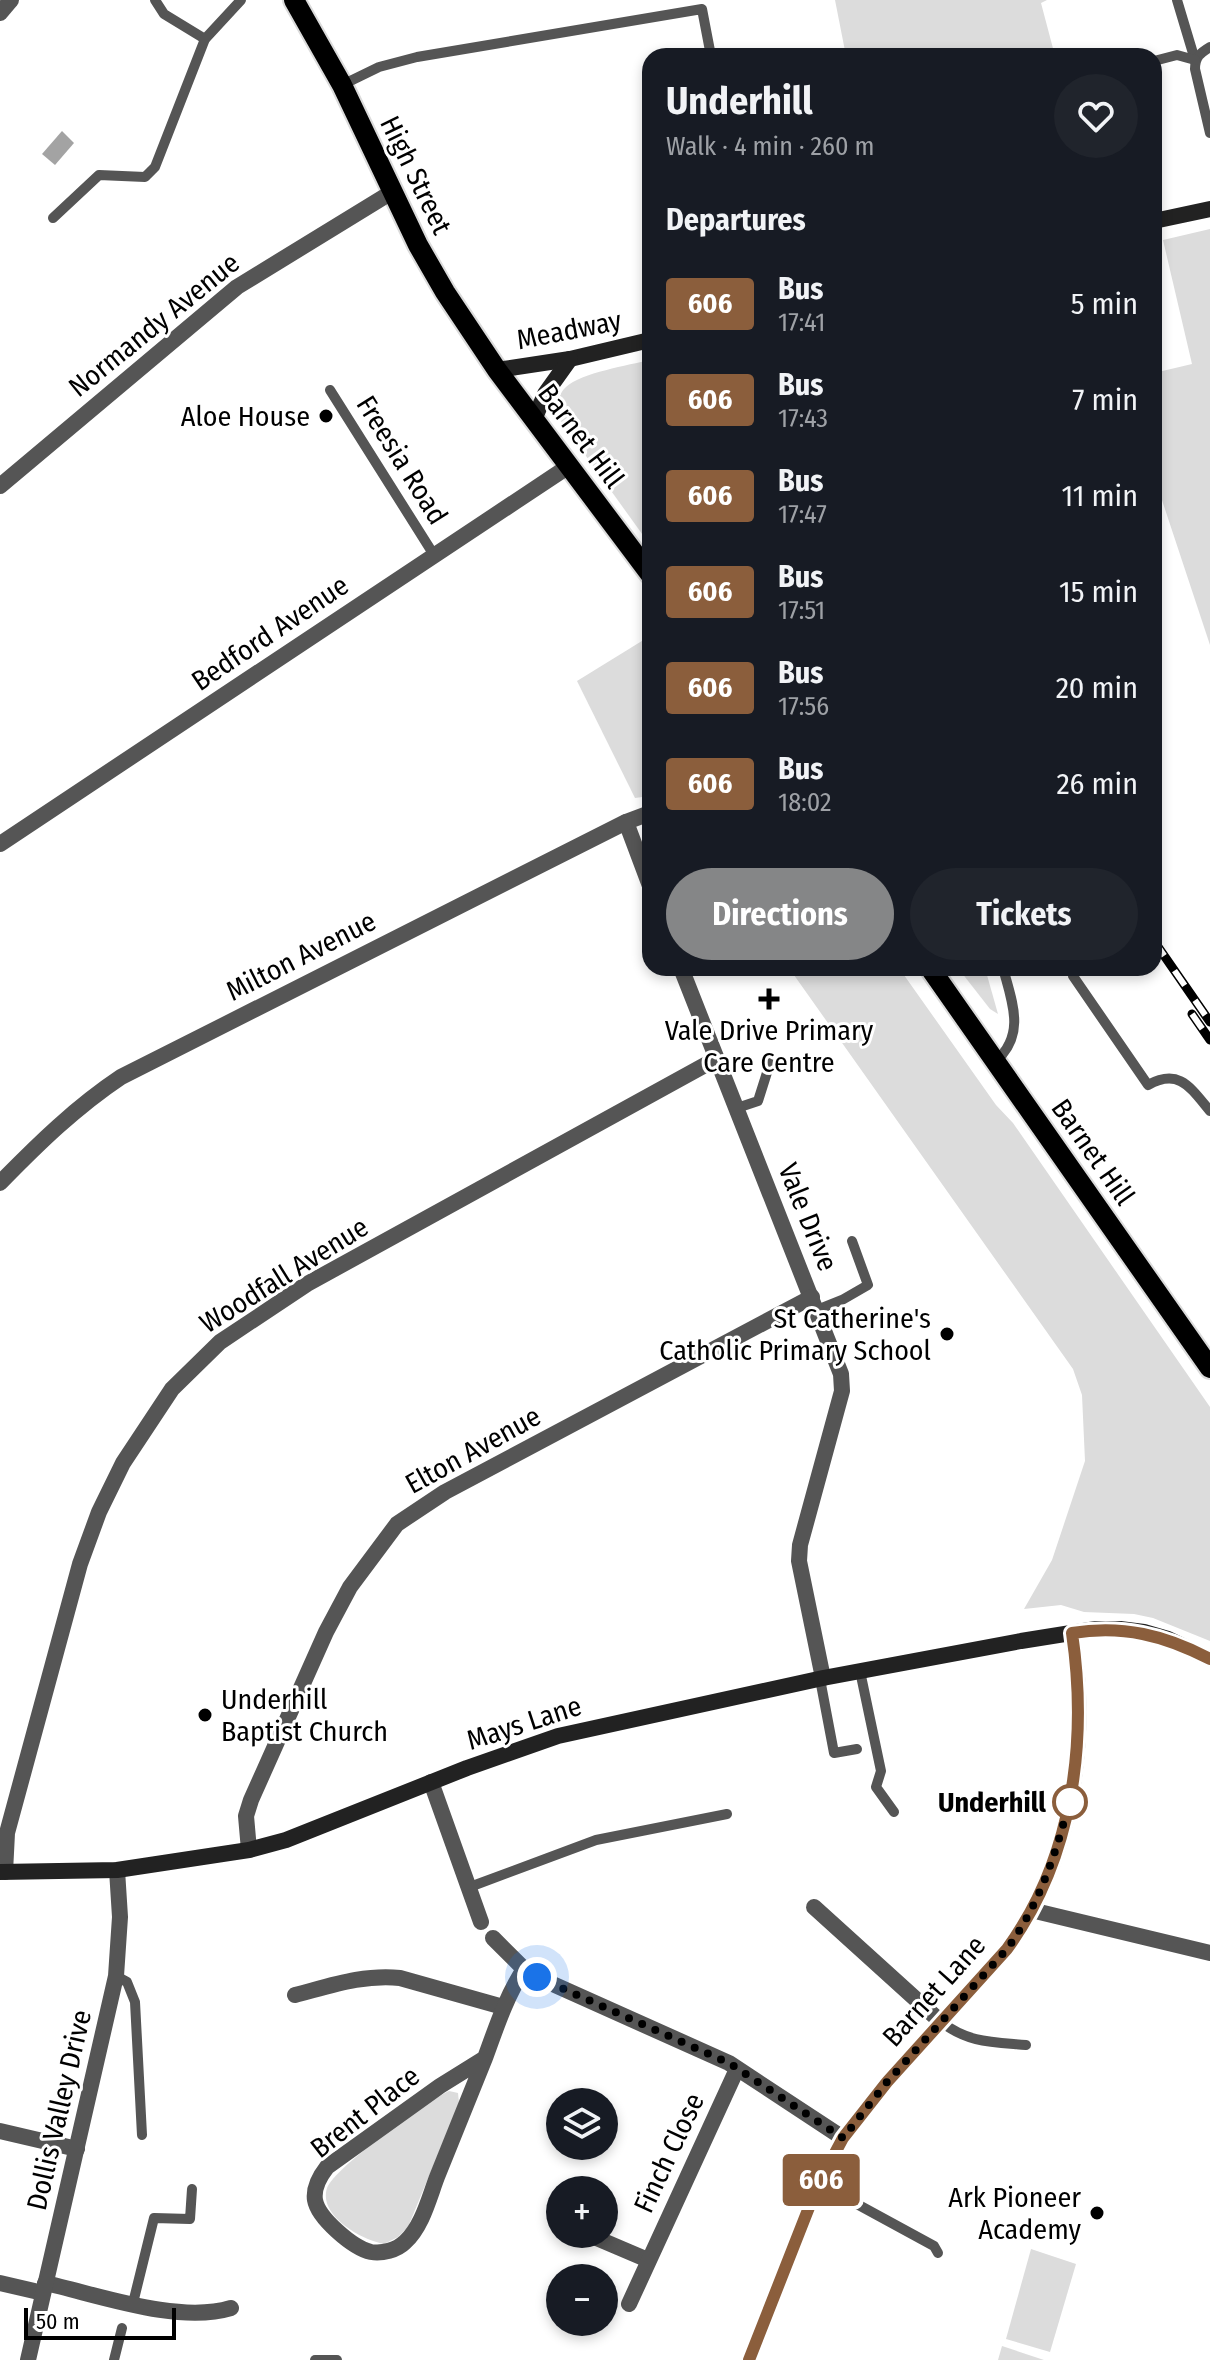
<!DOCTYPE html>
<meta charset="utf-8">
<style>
:root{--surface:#171b24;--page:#20242c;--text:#f1f3f6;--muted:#9ea1a6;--accent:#858687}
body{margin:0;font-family:"Fira Sans Condensed",sans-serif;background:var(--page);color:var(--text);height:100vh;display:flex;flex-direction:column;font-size:30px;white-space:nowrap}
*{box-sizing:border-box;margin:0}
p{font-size:26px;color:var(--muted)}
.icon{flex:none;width:44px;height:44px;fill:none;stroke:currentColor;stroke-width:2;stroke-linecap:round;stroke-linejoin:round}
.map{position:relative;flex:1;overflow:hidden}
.details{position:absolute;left:642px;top:48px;width:520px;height:928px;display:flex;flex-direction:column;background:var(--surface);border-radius:24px;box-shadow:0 4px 12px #0003}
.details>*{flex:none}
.badge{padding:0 16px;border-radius:6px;font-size:28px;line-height:52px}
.controls{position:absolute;left:546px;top:2088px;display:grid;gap:16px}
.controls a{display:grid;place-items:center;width:72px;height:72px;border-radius:50%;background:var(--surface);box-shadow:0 4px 12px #0003;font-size:40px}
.scale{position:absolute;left:24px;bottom:20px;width:152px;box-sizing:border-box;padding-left:8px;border:4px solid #000;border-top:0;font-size:22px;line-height:28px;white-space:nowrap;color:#000;-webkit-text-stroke:6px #fff;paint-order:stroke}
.you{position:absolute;width:40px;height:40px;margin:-20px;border:6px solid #fff;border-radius:50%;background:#1a73e8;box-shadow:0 0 0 12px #1a73e833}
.map>.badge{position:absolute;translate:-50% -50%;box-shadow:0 0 0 4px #fff}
h2{padding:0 24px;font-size:30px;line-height:72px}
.round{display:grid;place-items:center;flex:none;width:84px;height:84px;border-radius:42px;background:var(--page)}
.headline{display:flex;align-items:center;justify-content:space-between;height:136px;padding:0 24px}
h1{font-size:38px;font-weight:700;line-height:60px}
.button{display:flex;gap:16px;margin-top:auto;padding:16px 24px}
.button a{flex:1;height:92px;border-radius:48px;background:var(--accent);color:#fff;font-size:32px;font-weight:700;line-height:92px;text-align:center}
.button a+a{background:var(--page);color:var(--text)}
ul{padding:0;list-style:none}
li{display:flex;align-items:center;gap:24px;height:96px;padding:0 24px}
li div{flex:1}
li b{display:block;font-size:30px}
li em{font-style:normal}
li .badge{min-width:88px;font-weight:700;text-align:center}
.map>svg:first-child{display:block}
.green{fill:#dcdcdc}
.water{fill:#a3a3a3}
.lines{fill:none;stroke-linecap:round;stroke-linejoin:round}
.primary-casing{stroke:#dbdbdb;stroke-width:24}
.lane{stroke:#555;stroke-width:10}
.street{stroke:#555;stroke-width:16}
.secondary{stroke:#222;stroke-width:16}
.primary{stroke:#000;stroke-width:20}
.rail-casing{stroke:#000;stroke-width:9}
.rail{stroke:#fff;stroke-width:6;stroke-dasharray:18;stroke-linecap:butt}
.line-casing{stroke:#fff;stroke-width:18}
.line{stroke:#8b5e3c;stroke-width:12}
.walk{stroke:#000;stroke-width:8;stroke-dasharray:0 14.4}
.poi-dot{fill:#000;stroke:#fff;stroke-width:3}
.stop-dot{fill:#fff;stroke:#8b5e3c;stroke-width:4}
.labels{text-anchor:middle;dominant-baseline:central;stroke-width:6;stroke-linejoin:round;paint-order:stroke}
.street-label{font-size:28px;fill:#000;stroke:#fff}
.poi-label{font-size:28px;fill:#000;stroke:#fff;text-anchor:end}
.stop-label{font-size:28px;font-weight:bold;fill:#000;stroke:#fff;text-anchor:end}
</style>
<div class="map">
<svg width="1210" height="2360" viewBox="0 0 1210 2360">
<rect width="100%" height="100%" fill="#fff"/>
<g class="green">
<path d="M 835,0 L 1047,0 L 1041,3 L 1055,56 L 846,56 Z"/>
<path d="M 1210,229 L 1210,645 L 1154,476 L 1154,373 L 1192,364 L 1163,240 Z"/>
<path d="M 650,360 L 650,545 L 558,417 C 558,406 557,395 566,387 C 581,373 629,365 650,360 Z"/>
<path d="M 650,636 L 650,796 L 635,798 L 577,681 Z"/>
<path d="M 789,968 L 899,968 L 996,1105 L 1013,1123 L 1210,1407 L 1210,1641 L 1153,1618 L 1134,1614 L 1084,1612 L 1061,1605 L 1024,1609 L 1052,1560 L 1085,1461 L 1082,1395 L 1073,1369 Z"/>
<path d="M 958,968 L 985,968 L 998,1014 L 990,1009 Z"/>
<path d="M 449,2091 L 458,2093 L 459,2103 L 408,2227 L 398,2237 L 384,2244 C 362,2240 318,2216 327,2188 C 334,2168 427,2101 449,2091 Z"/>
<path d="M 1031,2249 L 1076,2264 L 1050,2352 L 1006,2339 Z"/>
<path d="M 1002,2346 L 1044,2360 L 998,2360 Z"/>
</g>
<path class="water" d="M 62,131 L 74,143 L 55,165 L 42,154 Z"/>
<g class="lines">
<defs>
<g id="primary">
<path d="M 294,0 L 342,85 L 418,245 L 445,292 L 497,370 L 650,574"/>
<path d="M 930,968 L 1210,1368"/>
</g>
</defs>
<use href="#primary" class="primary-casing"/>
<g class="lane">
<path d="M 155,0 L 164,14 L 205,39"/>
<path d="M 1177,0 L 1195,60"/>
<path d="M 1210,47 C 1200,53 1195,57 1195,69 L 1210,133"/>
<path d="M 1154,61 L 1177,55 L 1195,60"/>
<path d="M 342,85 L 379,67 L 417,57 L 702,9 L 711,56"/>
<path d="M 53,218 L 99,175 L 145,177 L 155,167 L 205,39 L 241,0"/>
<path d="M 330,390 L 434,555"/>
<path d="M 1074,968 L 1073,976 L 1148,1085 C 1179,1068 1190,1087 1210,1111"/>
<path d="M 996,1061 C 1026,1034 1012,1002 1003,968"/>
<path d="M 737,1108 L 758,1101 L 770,1063"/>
<path d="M 817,1310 L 842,1300 L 868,1285 L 852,1241"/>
<path d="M 860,1671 L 881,1771 L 876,1787 L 894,1812"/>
<path d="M 820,1679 L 834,1753 L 857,1749"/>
<path d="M 467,1888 L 596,1840 L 727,1814"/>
<path d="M 116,1976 L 127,1982 L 135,2002 L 142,2135"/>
<path d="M 941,2022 C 969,2043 991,2042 1026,2045"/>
<path d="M 817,2187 L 855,2203 L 934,2246 L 938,2253"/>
<path d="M 133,2303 L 154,2218 L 190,2219 L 192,2189"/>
<path d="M 114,2360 L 122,2328"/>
<path d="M 315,2360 L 337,2360"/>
</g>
<g class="street">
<path d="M 0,13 L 11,0"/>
<path d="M 0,486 L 237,287 L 392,192"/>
<path d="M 626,822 L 650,886"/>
<path d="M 0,844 L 569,466"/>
<path d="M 681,968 L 841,1374 L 842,1391 L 800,1545 L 799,1561 L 823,1678"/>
<path d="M 0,1183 C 38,1144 76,1107 121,1077 L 626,822 L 650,813"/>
<path d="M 431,1782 L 481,1922"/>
<path d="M 249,1850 L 246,1816 L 251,1800 L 326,1632 L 350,1587 L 397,1524 L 445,1492 L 812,1297"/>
<path d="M 5,1872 L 7,1833 L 80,1564 L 99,1512 L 123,1463 L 172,1389 L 220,1342 L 307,1284 L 716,1059"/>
<path d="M 814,1907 L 941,2022"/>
<path d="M 1031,1910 L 1210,1953"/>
<path d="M 493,1938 L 524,1969 L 537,1977 L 729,2063 L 843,2138"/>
<path d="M 295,1995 C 330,1986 364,1974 400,1978 L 503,2007"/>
<path d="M 485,2058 L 440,2086 L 327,2167 C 320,2176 313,2187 315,2200 C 318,2218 353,2248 371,2252 C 382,2254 397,2250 405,2242 C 422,2227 429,2198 437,2177 C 453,2138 469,2098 485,2058 C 496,2028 506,1997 524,1969"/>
<path d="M 0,2131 L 77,2149"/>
<path d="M 594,2237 L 648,2260"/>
<path d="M 0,2283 L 43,2293"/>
<path d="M 45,2283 C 99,2295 178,2324 231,2308"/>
<path d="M 629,2304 L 737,2069"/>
<path d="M 28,2360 L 116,1976 L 120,1917 L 117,1870"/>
</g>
<g class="secondary">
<path d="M 1154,221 L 1210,209"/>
<path d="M 497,370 L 570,359 L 650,340"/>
<path d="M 534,420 L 545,394 L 570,359"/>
<path d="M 0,1872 L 117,1870 L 249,1850 L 286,1840 L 467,1768 L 558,1736 L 823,1678 L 1021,1641 L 1096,1629 L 1120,1629 L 1144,1632 L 1168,1639 L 1210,1659"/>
<path d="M 749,2360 L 817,2187 L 843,2138 L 887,2082 L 1007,1949 C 1073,1859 1089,1741 1072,1633"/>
</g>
<use href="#primary" class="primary"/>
<defs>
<g id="rail">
<path d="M 1154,941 L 1210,1022"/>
<path d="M 1192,1014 L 1210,1040"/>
</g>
</defs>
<use href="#rail" class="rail-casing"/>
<use href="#rail" class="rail"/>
</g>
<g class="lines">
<defs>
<path id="line" d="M 749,2360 L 817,2187 L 843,2138 L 887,2082 L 1007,1949 C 1073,1858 1088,1742 1072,1633 C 1123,1625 1164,1635 1210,1659"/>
</defs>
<use href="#line" class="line-casing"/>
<use href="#line" class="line"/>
<path class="walk" d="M 537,1977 L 729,2063 L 843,2138 L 887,2082 L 1007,1949 C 1041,1902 1057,1850 1071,1795 L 1070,1802"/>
</g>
<g class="poi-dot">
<circle cx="326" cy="416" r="8"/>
<path d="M765 987h8v8h8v8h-8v8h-8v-8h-8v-8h8z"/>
<circle cx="947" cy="1334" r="8"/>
<circle cx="205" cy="1715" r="8"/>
<circle cx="1097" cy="2213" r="8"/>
</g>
<circle class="stop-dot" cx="1070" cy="1802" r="16"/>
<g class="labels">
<g class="street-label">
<text transform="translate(416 175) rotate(64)">High Street</text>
<text transform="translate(154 325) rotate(-39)">Normandy Avenue</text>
<text transform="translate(569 330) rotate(-11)">Meadway</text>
<text transform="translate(581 436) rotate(53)">Barnet Hill</text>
<text transform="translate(402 460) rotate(58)">Freesia Road</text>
<text transform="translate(270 633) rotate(-34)">Bedford Avenue</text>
<text transform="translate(301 956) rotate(-27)">Milton Avenue</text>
<text transform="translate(1093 1152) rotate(55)">Barnet Hill</text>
<text transform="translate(808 1217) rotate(68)">Vale Drive</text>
<text transform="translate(284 1275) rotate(-32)">Woodfall Avenue</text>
<text transform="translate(473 1450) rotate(-29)">Elton Avenue</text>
<text transform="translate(524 1723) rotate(-18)">Mays Lane</text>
<text transform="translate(934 1991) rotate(-48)">Barnet Lane</text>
<text transform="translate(59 2110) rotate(-77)">Dollis Valley Drive</text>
<text transform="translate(365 2112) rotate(-38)">Brent Place</text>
<text transform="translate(669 2153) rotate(-65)">Finch Close</text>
</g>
<g class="poi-label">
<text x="310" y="416">Aloe House</text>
<text x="769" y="1030" text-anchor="middle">Vale Drive Primary<tspan x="769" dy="32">Care Centre</tspan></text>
<text x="931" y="1318">St Catherine's<tspan x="931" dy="32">Catholic Primary School</tspan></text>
<text x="221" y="1699" text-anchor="start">Underhill<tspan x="221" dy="32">Baptist Church</tspan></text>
<text x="1081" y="2197">Ark Pioneer<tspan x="1081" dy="32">Academy</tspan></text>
</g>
<g class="stop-label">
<text x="1046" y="1802">Underhill</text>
</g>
</g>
</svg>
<div class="controls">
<a><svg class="icon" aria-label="layers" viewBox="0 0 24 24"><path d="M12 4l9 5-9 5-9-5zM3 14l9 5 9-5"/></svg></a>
<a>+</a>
<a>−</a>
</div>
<div class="scale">50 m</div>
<div class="you" style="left:537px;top:1977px"></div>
<b class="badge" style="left:821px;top:2180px;background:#8b5e3c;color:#fff">606</b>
<section class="details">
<div class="headline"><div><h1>Underhill</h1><p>Walk · 4 min · 260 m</p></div><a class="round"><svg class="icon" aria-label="heart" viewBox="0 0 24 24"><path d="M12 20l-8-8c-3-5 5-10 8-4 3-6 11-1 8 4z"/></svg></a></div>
<h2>Departures</h2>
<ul>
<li><span class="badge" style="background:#8b5e3c;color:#fff">606</span><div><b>Bus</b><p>17:41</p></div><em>5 min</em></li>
<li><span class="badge" style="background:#8b5e3c;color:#fff">606</span><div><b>Bus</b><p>17:43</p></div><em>7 min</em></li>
<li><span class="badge" style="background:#8b5e3c;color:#fff">606</span><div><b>Bus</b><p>17:47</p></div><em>11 min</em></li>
<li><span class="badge" style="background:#8b5e3c;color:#fff">606</span><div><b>Bus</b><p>17:51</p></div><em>15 min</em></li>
<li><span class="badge" style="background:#8b5e3c;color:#fff">606</span><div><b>Bus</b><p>17:56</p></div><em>20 min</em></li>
<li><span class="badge" style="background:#8b5e3c;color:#fff">606</span><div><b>Bus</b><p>18:02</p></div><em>26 min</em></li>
</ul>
<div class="button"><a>Directions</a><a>Tickets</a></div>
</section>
</div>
